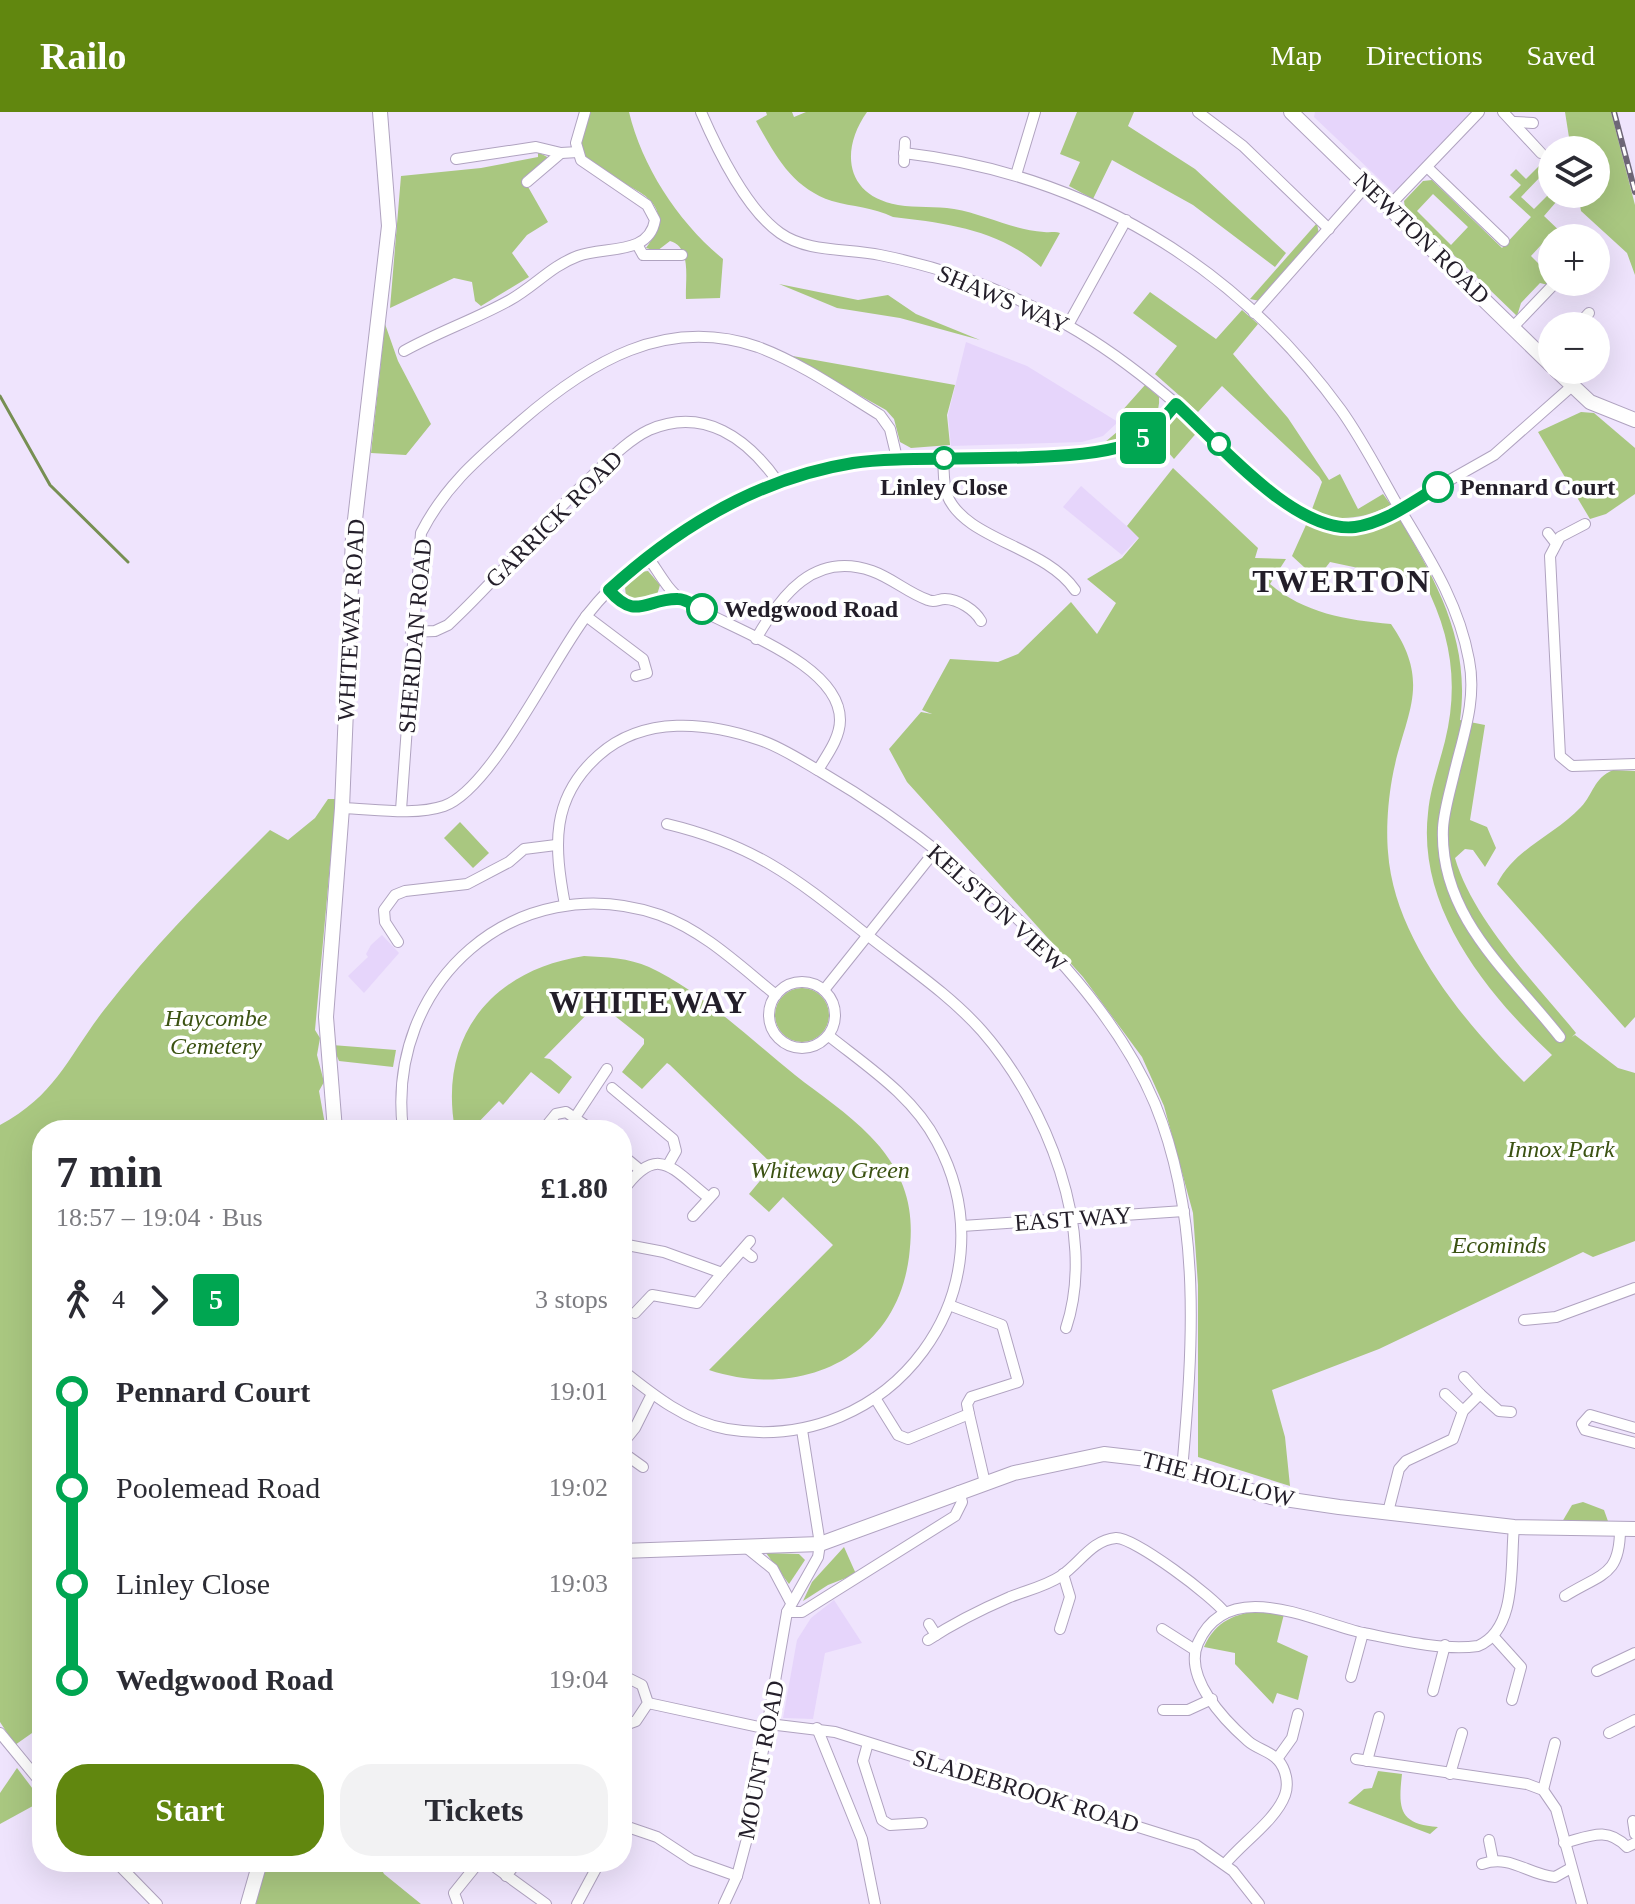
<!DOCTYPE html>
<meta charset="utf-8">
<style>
:root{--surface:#fff;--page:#f2f2f3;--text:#2b2b33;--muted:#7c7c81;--accent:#61870f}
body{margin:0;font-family:Georgia,serif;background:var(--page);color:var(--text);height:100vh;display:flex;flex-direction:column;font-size:30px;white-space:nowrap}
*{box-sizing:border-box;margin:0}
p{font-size:26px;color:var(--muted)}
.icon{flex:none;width:44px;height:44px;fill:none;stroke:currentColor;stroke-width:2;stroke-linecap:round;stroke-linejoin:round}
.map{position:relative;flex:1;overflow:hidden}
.side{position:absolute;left:32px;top:1008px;width:600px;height:752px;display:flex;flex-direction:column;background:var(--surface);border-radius:32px;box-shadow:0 8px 32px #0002}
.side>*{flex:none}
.badge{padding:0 16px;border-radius:6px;font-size:28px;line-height:52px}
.tools{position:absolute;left:1538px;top:24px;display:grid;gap:16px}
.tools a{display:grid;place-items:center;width:72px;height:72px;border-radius:50%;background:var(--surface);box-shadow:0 8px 32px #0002;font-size:40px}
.map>.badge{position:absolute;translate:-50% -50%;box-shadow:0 0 0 4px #fff}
.legs{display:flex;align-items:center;gap:12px;height:88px;padding:0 24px;font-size:26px}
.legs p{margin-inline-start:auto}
.head{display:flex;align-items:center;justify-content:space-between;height:136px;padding:0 24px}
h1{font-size:44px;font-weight:700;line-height:60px}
.action{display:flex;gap:16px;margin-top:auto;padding:16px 24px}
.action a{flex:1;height:92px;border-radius:32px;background:var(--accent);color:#fff;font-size:32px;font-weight:700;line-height:92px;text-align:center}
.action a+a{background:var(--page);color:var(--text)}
ul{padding:0 24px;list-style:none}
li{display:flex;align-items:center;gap:28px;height:96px;font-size:30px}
li i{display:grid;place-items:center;width:12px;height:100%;margin:0 10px;background:currentColor}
li i::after{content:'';width:20px;height:20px;margin:-10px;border:6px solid;border-radius:50%;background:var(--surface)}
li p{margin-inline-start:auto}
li:first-child i{background:linear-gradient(#0000 50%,currentColor 0)}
li:last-child i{background:linear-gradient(currentColor 50%,#0000 0)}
header{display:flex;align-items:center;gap:48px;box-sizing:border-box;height:112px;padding:0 40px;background:var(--accent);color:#fff}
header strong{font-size:38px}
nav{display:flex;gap:44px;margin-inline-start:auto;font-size:28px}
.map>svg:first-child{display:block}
.built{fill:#e6d5fb}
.green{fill:#a9c780;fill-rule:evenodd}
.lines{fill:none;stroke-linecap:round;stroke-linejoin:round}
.stream{stroke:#778f53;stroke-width:3}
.street-casing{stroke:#b0a3c0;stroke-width:12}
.secondary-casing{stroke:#b0a3c0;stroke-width:16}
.street{stroke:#fff;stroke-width:10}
.secondary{stroke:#fff;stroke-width:14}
.rail-casing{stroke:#6e6777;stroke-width:6}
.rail{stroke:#fff;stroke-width:3;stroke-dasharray:9;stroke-linecap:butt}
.line-1-casing{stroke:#fff;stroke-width:18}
.line-1{stroke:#00a651;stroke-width:12}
.stop-1-dot{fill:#fff;stroke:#00a651;stroke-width:4}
.labels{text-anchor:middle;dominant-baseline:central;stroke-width:7;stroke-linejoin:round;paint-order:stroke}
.street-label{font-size:24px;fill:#231e29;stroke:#fff}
.stop-label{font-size:24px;font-weight:bold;fill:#231e29;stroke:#fff;text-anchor:start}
.park-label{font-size:24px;font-style:italic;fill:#3b5212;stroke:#fff}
.district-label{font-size:32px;font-weight:bold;letter-spacing:2px;fill:#231e29;stroke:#fff}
</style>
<header>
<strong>Railo</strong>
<nav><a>Map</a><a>Directions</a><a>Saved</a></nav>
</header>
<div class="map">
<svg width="1635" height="1792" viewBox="0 0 1635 1792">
<rect width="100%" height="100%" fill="#efe4fd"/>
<g class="built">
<path d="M 1315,0 L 1472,0 L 1394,81 L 1314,5 Z"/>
<path d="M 966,230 L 1027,254 L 1118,310 L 1103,324 L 1082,330 L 951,334 L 948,303 Z"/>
<path d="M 1081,374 L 1139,425 L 1122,443 L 1063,395 Z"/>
<path d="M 382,823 L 399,841 L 364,881 L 348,864 L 368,845 L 366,842 L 371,833 Z"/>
<path d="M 834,1488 L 862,1531 L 825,1541 L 813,1607 L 783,1606 L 797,1528 L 811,1506 Z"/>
</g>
<g class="green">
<path d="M 591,0 L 629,0 C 642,55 679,111 723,147 L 720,186 L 686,187 C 685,168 692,135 670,129 L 657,139 L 646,136 C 692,74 596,75 581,41 C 575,27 585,13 591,0 Z"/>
<path d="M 766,0 L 792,0 L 794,5 L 806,0 L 867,0 C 840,38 845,84 898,93 C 917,96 935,94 954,97 C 984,102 1013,118 1044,120 C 1051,121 1055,119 1060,121 L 1041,155 C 1000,118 946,111 893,105 C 873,95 853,95 832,89 C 792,76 775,43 756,9 L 767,3 Z"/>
<path d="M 1077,0 L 1134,0 L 1128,14 L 1195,57 L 1286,141 L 1275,155 L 1193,93 L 1112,48 L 1093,87 L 1069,74 L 1080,50 L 1060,42 Z"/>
<path d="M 1565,0 L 1611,0 L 1635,93 L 1635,163 L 1627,141 L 1581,99 L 1578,82 L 1596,82 L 1596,38 L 1571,38 Z"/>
<path d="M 538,40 L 549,46 L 523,66 L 548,110 L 527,123 L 512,141 L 529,165 L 481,194 L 475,189 L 472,170 L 454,166 L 390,196 L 401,64 L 481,56 L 538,45 Z"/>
<path d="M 1542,51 L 1552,60 L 1552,69 L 1544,61 L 1521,85 L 1534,97 L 1552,79 L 1552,82 L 1563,82 L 1544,104 L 1567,126 L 1553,120 L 1531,144 L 1543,156 L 1552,148 L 1552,168 L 1548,173 L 1540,171 L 1521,191 L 1517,204 L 1405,96 L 1404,89 L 1423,69 L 1432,68 L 1502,136 L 1531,105 L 1509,85 L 1521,73 L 1510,63 L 1516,57 L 1526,67 ZM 1433,82 L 1468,115 L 1451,133 L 1417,99 Z"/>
<path d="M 1317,111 L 1319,123 L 1260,189 L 1250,187 Z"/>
<path d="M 779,172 L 858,188 L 888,183 L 916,202 L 980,228 L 900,206 L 837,196 Z"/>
<path d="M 1150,180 L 1216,227 L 1242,198 L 1258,212 L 1233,242 L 1288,306 L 1329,368 L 1340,362 L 1358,397 L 1383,382 L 1391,393 C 1365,406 1340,411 1311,400 L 1322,370 L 1319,365 L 1222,274 L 1198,300 L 1155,262 L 1177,234 L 1133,201 Z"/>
<path d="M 385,212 L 398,249 L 431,312 L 406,343 L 371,341 Z"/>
<path d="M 787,243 L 955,273 L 947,303 L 950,333 L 911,336 L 900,330 L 894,307 L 886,298 Z"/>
<path d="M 1145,273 L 1159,285 C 1162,317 1123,332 1098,336 L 1130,309 L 1120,301 Z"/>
<path d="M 1581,300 L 1594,301 L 1635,336 L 1635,382 L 1606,402 L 1590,407 L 1538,320 Z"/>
<path d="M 1174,304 L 1182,305 L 1199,318 L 1174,347 L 1156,326 L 1158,319 Z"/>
<path d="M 1173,356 L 1258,436 L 1255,446 L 1286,447 L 1270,472 C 1304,501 1346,508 1391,512 C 1434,574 1403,604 1392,667 C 1388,689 1386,718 1388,740 C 1394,827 1465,911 1524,970 L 1552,943 C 1487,882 1417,796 1428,701 C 1430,677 1439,653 1445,629 C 1459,572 1451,522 1424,470 L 1330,450 L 1317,467 L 1292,444 L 1306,413 L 1350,420 L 1397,402 C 1436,469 1471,528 1460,608 L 1485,613 L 1470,708 L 1487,715 L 1496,736 L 1485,755 L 1473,738 L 1465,737 L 1455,746 C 1473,808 1535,871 1576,921 L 1572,925 L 1575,923 L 1618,956 L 1635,961 L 1635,1129 L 1593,1145 L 1583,1140 L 1379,1237 L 1272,1278 L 1285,1325 L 1290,1374 L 1198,1345 L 1198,1173 L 1193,1101 L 1164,994 L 1142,945 L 1083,865 L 907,670 L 889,637 L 921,600 L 932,602 L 922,598 L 950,547 L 998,550 L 1018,542 L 1071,490 L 1097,522 L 1116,491 L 1087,467 L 1122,446 L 1139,426 L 1127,414 Z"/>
<path d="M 648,459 L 660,473 L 657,483 L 637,488 L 626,485 L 625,475 L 640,460 Z"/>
<path d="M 1613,658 L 1635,659 L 1635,905 L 1625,916 L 1497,772 C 1516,735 1554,724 1581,695 C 1594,681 1593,667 1613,658 Z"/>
<path d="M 328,687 L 336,687 L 315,918 L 320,926 L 317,943 L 324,970 L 319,979 L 326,1018 L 42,1018 L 42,1614 L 15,1633 L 0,1610 L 0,1013 C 57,982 67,946 104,898 C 154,833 213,775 270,718 L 288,728 L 315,706 Z"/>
<path d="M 460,710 L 489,741 L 473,756 L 444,726 Z"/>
<path d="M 584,844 C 606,845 629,846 649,855 C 702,880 749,926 795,963 C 819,982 848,1001 870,1024 C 884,1038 896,1055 903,1074 C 912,1098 912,1120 909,1145 C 896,1246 800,1288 709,1258 L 833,1133 L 783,1085 L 769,1100 L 749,1082 L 773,1053 L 670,953 L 667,951 L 642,977 L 622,960 L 644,932 L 644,927 L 601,893 L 596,893 L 544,946 L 550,947 L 572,965 L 559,982 L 531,960 L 503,993 L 499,989 L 471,1018 L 455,1018 C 438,924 492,858 584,844 Z"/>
<circle cx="802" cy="903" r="27"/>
<path d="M 332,933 L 396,938 L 393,955 L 339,949 Z"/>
<path d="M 1583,1390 L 1604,1398 L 1609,1412 L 1562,1410 L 1572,1393 Z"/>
<path d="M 844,1435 L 856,1462 L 828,1473 L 803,1489 L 812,1470 Z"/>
<path d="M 766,1441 L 799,1442 L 805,1448 L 789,1472 Z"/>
<path d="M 1263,1498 L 1284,1502 L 1277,1530 L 1308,1544 L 1298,1588 L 1277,1581 L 1273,1592 L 1235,1552 L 1235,1541 L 1204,1535 C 1216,1508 1235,1502 1263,1498 Z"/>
<path d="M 17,1656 L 42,1689 L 0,1712 L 0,1681 Z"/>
<path d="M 1378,1659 L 1402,1662 C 1398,1697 1399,1712 1438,1715 L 1430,1722 L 1348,1691 L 1364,1677 L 1372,1676 Z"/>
<path d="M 266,1750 L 378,1750 L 384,1762 L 421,1792 L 256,1792 Z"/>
</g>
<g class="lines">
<path class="stream" d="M 0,284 L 50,373 L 128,450"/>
<defs>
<g id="street">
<path d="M 701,0 C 717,37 747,98 780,121 C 808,141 848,136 880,143 C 945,156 1010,180 1067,213 C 1150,260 1218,330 1287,394 L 1326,413 L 1358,414 L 1381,407 L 1494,343 L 1572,274"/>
<path d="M 1198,0 L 1243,34 L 1329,117"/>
<path d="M 1503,0 L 1541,41"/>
<path d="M 1515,10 L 1533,11"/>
<path d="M 904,41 C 1084,62 1234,151 1341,298 C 1361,326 1377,357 1394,387 C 1425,440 1458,487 1469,548 C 1477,588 1463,624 1454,662 C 1450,679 1444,699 1443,716 C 1439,805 1511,862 1560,925"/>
<path d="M 456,47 L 536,35 L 561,41 L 578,40"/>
<path d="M 904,50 L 905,30"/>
<path d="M 1427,55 L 1504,129"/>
<path d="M 1016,63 L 1035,0"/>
<path d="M 527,70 L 561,41"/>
<path d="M 1389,94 L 1479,0"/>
<path d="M 638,134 L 643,143 L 682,143"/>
<path d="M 1254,201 L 1367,73"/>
<path d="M 1068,213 L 1126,108"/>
<path d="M 1577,214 L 1589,201"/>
<path d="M 1513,215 L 1556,170"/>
<path d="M 404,239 C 438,220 476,207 510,188 C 535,174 551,154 578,144 C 605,134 649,144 655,108 L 647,93 L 581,48 L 576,31 L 585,0"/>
<path d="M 943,346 C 944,357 943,372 947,383 C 965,428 1045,434 1075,478"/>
<path d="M 1585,412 L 1560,425 L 1550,444 L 1560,644 L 1572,654 L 1635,652"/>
<path d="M 1548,421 L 1555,430"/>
<path d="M 647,444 C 657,457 667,478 681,487 C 723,515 840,549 840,608 C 840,626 827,643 818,658"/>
<path d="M 609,478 C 630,503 652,493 680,487"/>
<path d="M 586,504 L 643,547 L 647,561 L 636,564"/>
<path d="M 411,520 L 435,519 L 448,513 C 499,466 542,411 592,364 C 609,348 628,328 649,318 C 704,294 748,327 778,370"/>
<path d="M 756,527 C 781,483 814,439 872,459 C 892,466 908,481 928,488 C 935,491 938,487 945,487 C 958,487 975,498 981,509"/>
<path d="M 342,696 C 374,697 414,704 444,694 C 492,677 552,548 587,503 C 617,465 657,433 697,409 C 834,327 960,351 1109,339 L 1146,324 L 1176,292"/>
<path d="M 401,698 L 421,421 C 446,372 480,345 521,309 C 588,251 665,203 758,235 C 801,251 841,279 880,303 L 890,317 L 897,346"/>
<path d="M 667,712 C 759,734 799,769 871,826 C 908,855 950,883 982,919 C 1046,992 1098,1120 1066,1216"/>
<path d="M 565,793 C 554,734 550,686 599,643 C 644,603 708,610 760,628 C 781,635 802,649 821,660 C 905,709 1001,784 1066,856 C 1102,897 1134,942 1155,992 C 1202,1107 1193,1236 1182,1358"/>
<path d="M 398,830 L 385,810 L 384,798 L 395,783 L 405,779 L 467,772 L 509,750 L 524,737 L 556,733"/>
<circle cx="802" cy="903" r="33"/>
<path d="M 824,878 L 935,739"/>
<path d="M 612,976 L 673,1027 L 676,1039 L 668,1053"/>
<path d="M 576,1004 L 607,957"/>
<path d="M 403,1018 C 385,871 515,754 660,803 C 704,819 740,854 776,883"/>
<path d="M 543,1018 L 556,1002 L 566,1000 L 592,1018"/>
<path d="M 622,1043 L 639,1057"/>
<path d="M 622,1080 C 658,1030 671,1056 709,1086"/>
<path d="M 693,1104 L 714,1081"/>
<path d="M 962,1114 L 1184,1099"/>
<path d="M 622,1132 L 664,1140 L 722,1161 L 750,1129"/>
<path d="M 743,1138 L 752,1145"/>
<path d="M 635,1201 L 652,1183 L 697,1191 L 722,1161"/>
<path d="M 1524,1208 L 1556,1205 L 1635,1176"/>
<path d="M 622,1258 C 653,1283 687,1310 727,1317 C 891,1345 1016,1177 937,1030 C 913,984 868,955 829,924"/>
<path d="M 1464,1265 L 1480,1282"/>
<path d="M 1445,1282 L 1463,1299"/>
<path d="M 875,1286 L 898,1323 L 908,1327 L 969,1302 L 967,1292 L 971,1285 L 1018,1270 L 1002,1213 L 949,1193"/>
<path d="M 969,1302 L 985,1371"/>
<path d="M 1635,1316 L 1590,1303 L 1582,1312 L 1585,1318 L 1635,1331"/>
<path d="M 622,1332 L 635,1316 L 652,1282"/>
<path d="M 622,1340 L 643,1355"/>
<path d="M 1388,1400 L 1399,1357 L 1406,1349 L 1453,1327 L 1463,1299 L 1480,1282 L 1499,1299 L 1511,1300"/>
<path d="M 747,1436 L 773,1457 L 790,1489"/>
<path d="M 1565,1484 C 1602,1461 1620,1464 1620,1417"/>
<path d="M 787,1500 L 802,1500 L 955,1404 L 962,1390 L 959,1379"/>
<path d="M 929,1512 L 936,1523"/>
<path d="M 1060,1517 L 1070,1485 L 1063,1462"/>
<path d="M 1162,1517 L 1195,1538"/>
<path d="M 1494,1525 L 1521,1555 L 1512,1588"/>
<path d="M 928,1528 C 954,1511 982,1497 1010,1485 C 1028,1478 1046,1474 1061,1464 C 1080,1451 1092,1428 1116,1426 C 1134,1425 1215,1486 1225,1501"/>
<path d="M 1597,1559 L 1635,1541"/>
<path d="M 622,1563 L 642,1573 L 648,1591 L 636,1609 L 622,1614"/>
<path d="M 1351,1565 L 1363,1521"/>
<path d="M 1433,1579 L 1445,1533"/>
<path d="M 648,1591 L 768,1617"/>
<path d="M 1163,1598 L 1188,1598 L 1212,1587"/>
<path d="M 769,1612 L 835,1620 L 1196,1733 L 1233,1759 L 1259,1792"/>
<path d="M 817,1616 L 862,1727 L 875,1792"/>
<path d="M 0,1621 L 42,1672"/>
<path d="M 1609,1621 L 1635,1608"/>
<path d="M 868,1631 L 863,1649 L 882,1708 L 890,1713 L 922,1711"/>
<path d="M 1277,1647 L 1292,1626 L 1298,1602"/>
<path d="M 1356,1647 L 1527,1672 L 1543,1678 L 1556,1697 L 1582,1792"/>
<path d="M 1367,1649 L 1379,1605"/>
<path d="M 1450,1662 L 1462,1621"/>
<path d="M 1543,1678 L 1555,1631"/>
<path d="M 1633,1709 L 1635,1722"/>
<path d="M 622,1713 L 657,1725 L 692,1748 L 737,1764"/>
<path d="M 1489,1728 L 1493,1748"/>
<path d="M 1564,1731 C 1590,1724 1607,1714 1627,1735 L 1635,1731"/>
<path d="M 116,1750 L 157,1792"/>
<path d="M 488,1750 L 546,1792"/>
<path d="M 1225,1752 C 1242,1731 1276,1708 1285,1683 C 1289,1672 1286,1657 1278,1648 C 1270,1639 1257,1637 1248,1629 C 1224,1608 1183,1565 1198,1531 C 1228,1463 1314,1510 1363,1521 C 1398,1528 1443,1539 1478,1534 C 1518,1517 1510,1452 1514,1415"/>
<path d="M 1482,1752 C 1511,1742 1528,1763 1555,1765 L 1571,1756"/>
<path d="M 506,1764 L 517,1750"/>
<path d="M 458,1792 L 454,1781 L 479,1750"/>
<path d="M 577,1792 L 598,1753"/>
<path d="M 724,1792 L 737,1764 L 749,1719 L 787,1500 L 818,1445 L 820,1432 L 802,1318"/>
</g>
<g id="secondary">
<path d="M 1291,0 L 1552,254"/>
<path d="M 1556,258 L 1590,290 L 1635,308"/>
<path d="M 335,1018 L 326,905 L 342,696 L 353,425 L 389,114 L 380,0"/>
<path d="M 622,1439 L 820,1432 L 1014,1361 L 1104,1342 L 1147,1347 L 1271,1385 L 1339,1395 L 1514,1415 L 1635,1417"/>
<path d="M 248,1792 L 260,1750"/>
</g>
</defs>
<use href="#street" class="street-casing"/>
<use href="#secondary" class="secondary-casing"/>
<use href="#street" class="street"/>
<use href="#secondary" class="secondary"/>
<defs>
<path id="rail" d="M 1614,0 L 1635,80"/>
</defs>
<use href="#rail" class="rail-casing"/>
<use href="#rail" class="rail"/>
</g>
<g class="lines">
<defs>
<path id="line-1" d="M 702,497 C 695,494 686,487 678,487 C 647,486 636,510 609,478 C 678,415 759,366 853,351 C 918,340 1103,358 1147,323 C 1158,315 1167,302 1176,292 C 1219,331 1295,422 1355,415 C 1385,411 1412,390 1438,375"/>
</defs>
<use href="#line-1" class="line-1-casing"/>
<use href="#line-1" class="line-1"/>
</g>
<g class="stop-1-dot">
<circle cx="1219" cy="332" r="10"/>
<circle cx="944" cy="346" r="10"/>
<circle cx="1438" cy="375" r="14"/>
<circle cx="702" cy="497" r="14"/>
</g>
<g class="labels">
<g class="street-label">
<text transform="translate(1422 126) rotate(44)">NEWTON ROAD</text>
<text transform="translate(1003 187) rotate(23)">SHAWS WAY</text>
<text transform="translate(554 407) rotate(-45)">GARRICK ROAD</text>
<text transform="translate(351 508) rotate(-87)">WHITEWAY ROAD</text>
<text transform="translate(415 524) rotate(-85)">SHERIDAN ROAD</text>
<text transform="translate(997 796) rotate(42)">KELSTON VIEW</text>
<text transform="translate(1073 1107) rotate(-4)">EAST WAY</text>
<text transform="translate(1218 1367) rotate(15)">THE HOLLOW</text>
<text transform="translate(761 1648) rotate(-79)">MOUNT ROAD</text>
<text transform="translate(1026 1679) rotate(17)">SLADEBROOK ROAD</text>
</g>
<g class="stop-label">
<text x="944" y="375" text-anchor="middle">Linley Close</text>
<text x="1460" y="375">Pennard Court</text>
<text x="724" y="497">Wedgwood Road</text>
</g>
<g class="park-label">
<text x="216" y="906">Haycombe<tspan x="216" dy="28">Cemetery</tspan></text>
<text x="1561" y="1037">Innox Park</text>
<text x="830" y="1058">Whiteway Green</text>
<text x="1499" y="1133">Ecominds</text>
</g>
<g class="district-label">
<text x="1342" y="469">TWERTON</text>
<text x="649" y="890">WHITEWAY</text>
</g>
</g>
</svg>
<div class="tools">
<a><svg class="icon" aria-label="layers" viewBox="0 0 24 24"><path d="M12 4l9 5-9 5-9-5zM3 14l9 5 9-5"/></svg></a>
<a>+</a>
<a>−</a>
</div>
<b class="badge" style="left:1143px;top:326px;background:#00a651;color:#fff">5</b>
<section class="side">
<div class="head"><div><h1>7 min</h1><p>18:57 – 19:04 · Bus</p></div><b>£1.80</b></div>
<div class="legs"><svg class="icon" aria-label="walk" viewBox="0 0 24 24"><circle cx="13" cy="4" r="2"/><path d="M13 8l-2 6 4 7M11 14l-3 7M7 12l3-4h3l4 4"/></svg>4<svg class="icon" aria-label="forward" viewBox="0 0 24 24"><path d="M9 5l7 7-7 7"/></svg><b class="badge" style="background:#00a651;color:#fff">5</b><p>3 stops</p></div>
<ul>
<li><i style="color:#00a651"></i><b>Pennard Court</b><p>19:01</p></li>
<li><i style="color:#00a651"></i><span>Poolemead Road</span><p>19:02</p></li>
<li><i style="color:#00a651"></i><span>Linley Close</span><p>19:03</p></li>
<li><i style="color:#00a651"></i><b>Wedgwood Road</b><p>19:04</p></li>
</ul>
<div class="action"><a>Start</a><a>Tickets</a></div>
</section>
</div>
